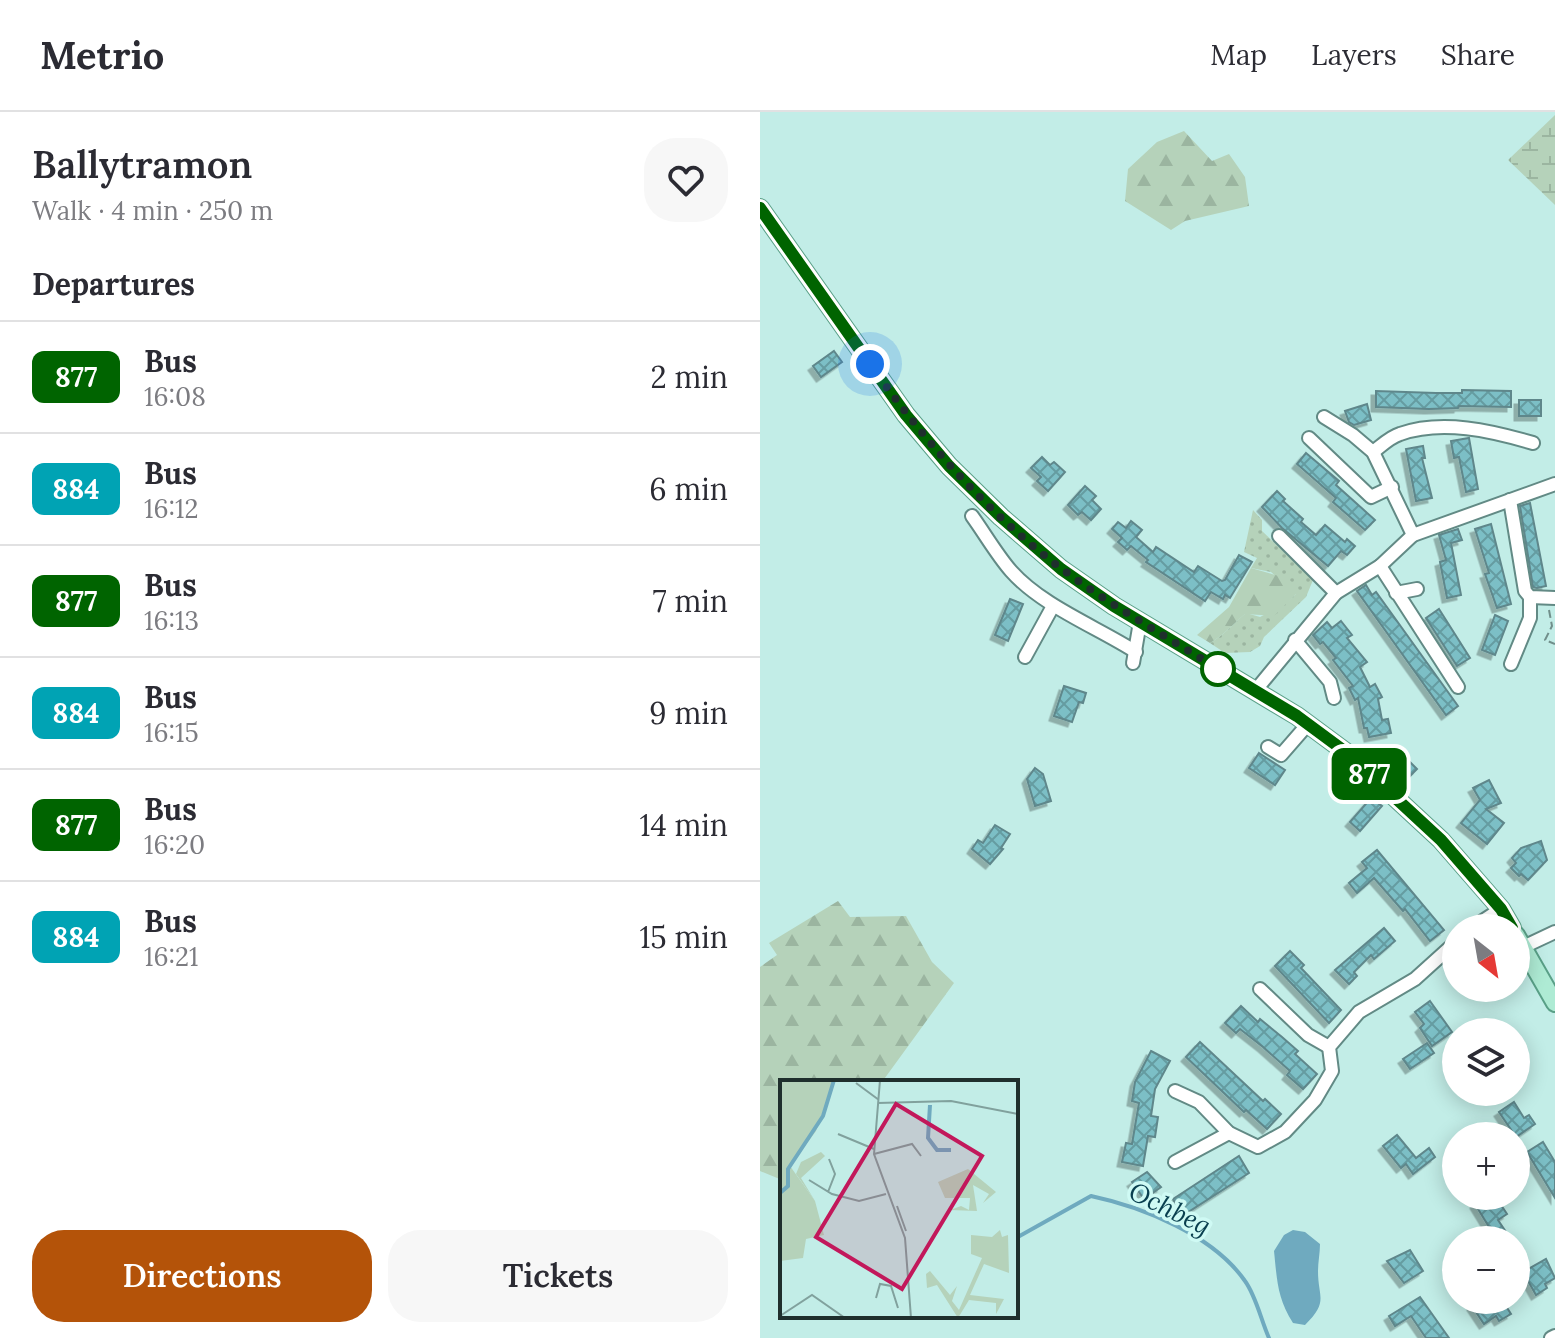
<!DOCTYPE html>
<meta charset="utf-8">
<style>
:root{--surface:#fff;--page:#f7f7f7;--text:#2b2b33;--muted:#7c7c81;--line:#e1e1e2;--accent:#b45309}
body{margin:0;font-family:Lora,serif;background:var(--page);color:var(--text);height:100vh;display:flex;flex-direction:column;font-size:30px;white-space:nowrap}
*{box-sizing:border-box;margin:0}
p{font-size:26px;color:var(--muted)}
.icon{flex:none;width:44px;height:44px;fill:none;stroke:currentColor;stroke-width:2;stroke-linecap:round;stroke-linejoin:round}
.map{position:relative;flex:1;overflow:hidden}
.details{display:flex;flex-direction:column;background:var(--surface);width:760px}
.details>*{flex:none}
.badge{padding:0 16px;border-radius:12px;font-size:28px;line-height:52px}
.needle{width:52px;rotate:149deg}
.fabs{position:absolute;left:682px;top:802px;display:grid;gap:16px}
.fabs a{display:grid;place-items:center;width:88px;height:88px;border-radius:50%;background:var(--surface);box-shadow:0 4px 20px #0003;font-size:40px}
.you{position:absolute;width:40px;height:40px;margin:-20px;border:6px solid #fff;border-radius:50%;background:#1a73e8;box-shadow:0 0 0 12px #1a73e833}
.map>.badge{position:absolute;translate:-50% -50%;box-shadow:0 0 0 4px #fff}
h2{padding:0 32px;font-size:30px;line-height:72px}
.round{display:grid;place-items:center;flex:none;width:84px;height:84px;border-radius:32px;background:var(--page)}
.headline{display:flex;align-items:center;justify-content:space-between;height:136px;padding:0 32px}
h1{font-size:38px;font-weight:600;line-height:60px}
.action{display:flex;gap:16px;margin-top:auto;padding:16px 32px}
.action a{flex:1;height:92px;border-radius:32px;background:var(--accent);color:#fff;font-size:32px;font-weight:600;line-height:92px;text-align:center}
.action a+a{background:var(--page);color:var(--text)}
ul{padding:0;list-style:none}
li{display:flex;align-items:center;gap:24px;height:112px;padding:0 32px;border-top:2px solid var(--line)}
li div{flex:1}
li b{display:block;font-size:30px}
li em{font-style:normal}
li .badge{min-width:88px;font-weight:700;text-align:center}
header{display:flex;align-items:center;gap:48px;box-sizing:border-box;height:112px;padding:0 40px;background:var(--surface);border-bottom:2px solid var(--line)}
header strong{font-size:38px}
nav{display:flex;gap:44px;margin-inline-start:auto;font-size:28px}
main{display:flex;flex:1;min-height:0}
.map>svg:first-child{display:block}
.grass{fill:url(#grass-dots)}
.forest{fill:url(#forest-firs)}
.wetland{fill:url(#wetland-marsh)}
.water{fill:#6faabf}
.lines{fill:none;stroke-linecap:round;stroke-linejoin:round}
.stream{stroke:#6faabf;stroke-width:4}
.building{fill:url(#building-cross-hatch);stroke:#5f878b;stroke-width:2;filter:url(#shadow)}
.minor-casing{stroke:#628a85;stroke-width:16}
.major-casing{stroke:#59a087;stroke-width:20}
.path{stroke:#718f8b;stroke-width:2;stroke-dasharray:8 4;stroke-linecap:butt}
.minor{stroke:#fff;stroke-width:12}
.major{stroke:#aeebd4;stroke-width:16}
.line-casing{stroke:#fff;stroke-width:18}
.line{stroke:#006400;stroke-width:12}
.walk{stroke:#1f2f2d;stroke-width:8;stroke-dasharray:0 14.4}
.stop-dot{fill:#fff;stroke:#006400;stroke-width:4}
.labels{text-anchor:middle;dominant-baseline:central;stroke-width:7;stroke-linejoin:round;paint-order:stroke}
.water-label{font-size:26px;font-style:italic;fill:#093f4f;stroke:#cffaf4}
.inset-river{fill:none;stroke:#6faabf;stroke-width:4}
.inset-road{fill:none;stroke:#81a19d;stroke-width:2}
.view{fill:#c2185b;fill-opacity:0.15;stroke:#c2185b;stroke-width:4}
.inset-edge{fill:none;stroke:#1f2f2d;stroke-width:4}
</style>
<header>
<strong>Metrio</strong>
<nav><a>Map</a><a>Layers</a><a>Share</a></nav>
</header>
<main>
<section class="details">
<div class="headline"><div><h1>Ballytramon</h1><p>Walk · 4 min · 250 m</p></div><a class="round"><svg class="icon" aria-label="heart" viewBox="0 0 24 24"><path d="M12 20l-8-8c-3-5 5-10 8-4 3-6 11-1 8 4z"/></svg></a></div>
<h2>Departures</h2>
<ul>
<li><span class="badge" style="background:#006400;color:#fff">877</span><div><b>Bus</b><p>16:08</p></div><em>2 min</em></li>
<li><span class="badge" style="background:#00a3b4;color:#fff">884</span><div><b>Bus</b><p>16:12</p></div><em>6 min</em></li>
<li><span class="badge" style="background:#006400;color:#fff">877</span><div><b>Bus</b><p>16:13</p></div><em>7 min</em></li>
<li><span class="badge" style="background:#00a3b4;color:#fff">884</span><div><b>Bus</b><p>16:15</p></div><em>9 min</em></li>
<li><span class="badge" style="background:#006400;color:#fff">877</span><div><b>Bus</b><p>16:20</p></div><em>14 min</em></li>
<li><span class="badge" style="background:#00a3b4;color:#fff">884</span><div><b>Bus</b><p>16:21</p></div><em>15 min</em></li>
</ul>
<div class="action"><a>Directions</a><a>Tickets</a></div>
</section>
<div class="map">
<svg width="795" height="1226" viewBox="0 0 795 1226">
<defs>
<pattern id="grass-dots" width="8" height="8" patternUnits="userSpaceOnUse" patternTransform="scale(2)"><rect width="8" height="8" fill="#b5d2ba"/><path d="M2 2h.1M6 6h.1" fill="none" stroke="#9bb5a0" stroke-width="1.8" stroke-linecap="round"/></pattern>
<pattern id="forest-firs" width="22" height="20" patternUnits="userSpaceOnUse" patternTransform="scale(2)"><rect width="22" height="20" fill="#b5d2ba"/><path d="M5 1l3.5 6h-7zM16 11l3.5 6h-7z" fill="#9bb5a0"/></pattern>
<pattern id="wetland-marsh" width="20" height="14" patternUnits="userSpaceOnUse" patternTransform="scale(2)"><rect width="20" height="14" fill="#b5d2ba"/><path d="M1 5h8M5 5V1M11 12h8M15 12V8" fill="none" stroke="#9bb5a0"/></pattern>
<pattern id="building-cross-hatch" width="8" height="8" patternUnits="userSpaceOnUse" patternTransform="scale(2)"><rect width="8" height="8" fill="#7cbfc6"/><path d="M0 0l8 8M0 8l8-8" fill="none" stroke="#659ca1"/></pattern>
<filter id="shadow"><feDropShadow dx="-4.5" dy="4.5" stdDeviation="0" flood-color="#0004"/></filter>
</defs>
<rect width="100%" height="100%" fill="#c2ede7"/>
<path class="grass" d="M 493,398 L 502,408 L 502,419 L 553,468 L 546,485 L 504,525 L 500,534 L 490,540 L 465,541 L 450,531 C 464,523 473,512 486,501 L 500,505 L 525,492 L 536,482 L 511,460 L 491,456 L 497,446 L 484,440 Z"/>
<g class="forest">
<path d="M 424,19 L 452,49 L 469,42 L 485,65 L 489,94 L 425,109 L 411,118 L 365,89 L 368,57 L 397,30 Z"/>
<path d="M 491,456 L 526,466 L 537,474 L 536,482 L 514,504 L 485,502 C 473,512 464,523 450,531 L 437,523 L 469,495 Z"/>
<path d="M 78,789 L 90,805 L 146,804 L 172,850 L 194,871 L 122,970 L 22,970 L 22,1068 L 0,1059 L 0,855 L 17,843 L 9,831 Z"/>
</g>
<path class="wetland" d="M 795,3 L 795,93 L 748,48 Z"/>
<path class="water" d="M 533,1118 L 545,1120 L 560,1132 C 560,1141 558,1150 558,1159 C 558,1186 569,1189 545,1213 L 533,1211 C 517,1186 517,1167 514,1139 L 524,1123 Z"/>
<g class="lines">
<path class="stream" d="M 256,1126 L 331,1084 C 383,1095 453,1123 485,1169 C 496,1184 501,1208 509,1226"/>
</g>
<g class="building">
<path d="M 74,239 L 82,250 L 61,265 L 53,254 Z"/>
<path d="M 702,278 L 751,279 L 751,295 L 699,294 L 698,296 L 669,297 L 616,295 L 616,279 L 676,281 L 702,281 Z"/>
<rect x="759" y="288" width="22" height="16"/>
<path d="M 607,292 L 611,308 L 594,313 L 589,310 L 585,299 Z"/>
<path d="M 709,326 L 718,377 L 706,380 L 699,345 L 694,346 L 691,329 Z"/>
<path d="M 663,334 L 665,346 L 662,346 L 672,386 L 656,389 L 646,337 Z"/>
<path d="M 546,341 L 579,369 L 576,373 L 615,408 L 605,418 L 573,390 L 576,386 L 537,352 Z"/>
<path d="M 282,345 L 290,353 L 294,350 L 305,360 L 288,379 L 277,369 L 281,365 L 271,356 Z"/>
<path d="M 325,374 L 336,384 L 332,388 L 341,397 L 331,408 L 322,400 L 318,403 L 308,393 Z"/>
<path d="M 517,379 L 525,387 L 523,389 L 543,407 L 541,410 L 556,423 L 565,413 L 585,430 L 587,427 L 595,434 L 587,443 L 581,439 L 568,454 L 522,416 L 502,395 Z"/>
<path d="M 770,391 L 786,474 L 777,476 L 773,475 L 760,394 Z"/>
<path d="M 371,409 L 382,418 L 376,425 L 393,440 L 396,435 L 434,460 L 438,454 L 462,469 L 465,468 L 479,443 L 492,450 L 470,486 L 465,483 L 463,487 L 451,480 L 445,489 L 386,450 L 388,448 L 371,434 L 367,438 L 358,430 L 362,426 L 352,417 L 358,410 L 366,416 Z"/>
<path d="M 731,412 L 751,492 L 737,496 L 725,462 L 729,461 L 715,417 Z"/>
<path d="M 698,417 L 702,428 L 691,431 L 701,483 L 687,486 L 680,450 L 686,448 L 679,423 Z"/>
<path d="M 606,473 L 612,483 L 616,480 L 698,594 L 686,603 L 597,479 Z"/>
<path d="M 250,487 L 263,492 L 248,529 L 235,523 Z"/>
<path d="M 679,497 L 710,546 L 697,554 L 666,506 Z"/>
<path d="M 735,503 L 748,509 L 735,543 L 722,538 Z"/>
<path d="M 581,509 L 592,523 L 587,526 L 607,550 L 600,555 L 610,575 L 615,572 L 622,585 L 618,587 L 622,608 L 628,607 L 631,621 L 609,625 L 607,616 L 604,616 L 598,586 L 595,588 L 589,576 L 593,574 L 573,548 L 576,546 L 563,530 L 560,532 L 553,523 L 567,510 L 572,516 Z"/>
<path d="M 304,574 L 326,581 L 323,591 L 319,590 L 312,610 L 294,604 Z"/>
<path d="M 640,640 L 657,657 L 645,669 L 629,652 Z"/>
<path d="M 499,641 L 525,658 L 515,673 L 489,656 Z"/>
<path d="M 275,656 L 283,662 L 291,689 L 275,694 L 267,667 Z"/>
<path d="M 729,668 L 741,691 L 726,697 L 744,711 L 727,732 L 701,711 L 720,688 L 713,676 Z"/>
<path d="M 611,686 L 622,694 L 600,719 L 590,710 Z"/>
<path d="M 235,713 L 250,722 L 241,736 L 243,737 L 230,752 L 212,737 L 218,728 L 223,731 Z"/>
<path d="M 781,729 L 787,748 L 768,768 L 761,762 L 759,764 L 751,756 L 756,751 L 752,746 L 761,736 Z"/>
<path d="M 617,738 L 684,818 L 670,829 L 645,797 L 643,799 L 614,766 L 597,781 L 589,771 L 607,756 L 602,750 Z"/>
<path d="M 624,816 L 635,829 L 614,847 L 611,843 L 594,860 L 597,864 L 589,872 L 575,858 Z"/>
<path d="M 530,839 L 544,853 L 541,856 L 581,898 L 569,911 L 515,854 Z"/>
<path d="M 670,889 L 692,920 L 672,934 L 660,916 L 664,912 L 655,900 Z"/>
<path d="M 481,894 L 498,910 L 500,907 L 522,925 L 538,939 L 535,942 L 557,962 L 543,977 L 527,963 L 530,959 L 503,935 L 480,917 L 476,921 L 465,911 Z"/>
<path d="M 440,930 L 503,989 L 505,987 L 521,1002 L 507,1017 L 486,998 L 484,1000 L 426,945 Z"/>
<path d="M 667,931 L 674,941 L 650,957 L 643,947 Z"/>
<path d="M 391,939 L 410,949 L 395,977 L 391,1004 L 398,1005 L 395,1025 L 388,1024 L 383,1054 L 362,1050 L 366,1031 L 372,1032 L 379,991 L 372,989 L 375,970 Z"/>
<path d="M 754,990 L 764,1006 L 769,1003 L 775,1012 L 756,1025 L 739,1000 Z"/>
<path d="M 637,1023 L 656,1046 L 669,1036 L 675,1045 L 653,1062 L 646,1052 L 641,1056 L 623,1034 Z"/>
<path d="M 783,1030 L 795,1050 L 795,1086 L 767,1040 Z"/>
<path d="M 479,1044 L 489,1061 L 422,1104 L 413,1087 Z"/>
<path d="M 387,1060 L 401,1075 L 384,1087 L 372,1070 Z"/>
<path d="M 728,1084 L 735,1084 L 747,1102 L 738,1108 L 746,1120 L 732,1128 L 723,1128 L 719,1121 L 729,1115 L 715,1092 Z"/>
<path d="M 650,1138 L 663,1159 L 644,1171 L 627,1149 Z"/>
<path d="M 786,1147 L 795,1166 L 785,1172 L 787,1176 L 776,1183 L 763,1160 Z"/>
<path d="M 660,1185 L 689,1226 L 666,1226 L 651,1204 L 635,1214 L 629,1204 Z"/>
<path d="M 721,1188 L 742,1188 L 751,1202 L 739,1209 L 736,1204 L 724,1212 L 712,1194 Z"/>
</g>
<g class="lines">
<defs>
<g id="minor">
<path d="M 564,305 L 593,323 L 613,340 L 653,423"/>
<path d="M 549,326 L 611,385 L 632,375"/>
<path d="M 613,340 C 621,334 630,325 640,322 C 682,307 732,319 773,331"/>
<path d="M 750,388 L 765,479 L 770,485 L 795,486"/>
<path d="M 212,404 C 225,422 237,443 251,459 C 282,494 337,515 376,540"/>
<path d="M 519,424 L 576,481"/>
<path d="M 620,454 L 698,575"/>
<path d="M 636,481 L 657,477"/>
<path d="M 535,528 L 570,570 L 574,586"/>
<path d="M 265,545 L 293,494"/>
<path d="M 373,551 L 380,510"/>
<path d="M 751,552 L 770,506 L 770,485"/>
<path d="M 495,579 L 576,481 L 620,454 L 653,423 L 795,372"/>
<path d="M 508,635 L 521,643 L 548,612"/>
<path d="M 712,816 L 741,797"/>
<path d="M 763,835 L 795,820"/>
<path d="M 500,877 L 548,923 L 569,935"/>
<path d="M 415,979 L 439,990 L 469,1021 L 498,1035 L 525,1020 L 555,988 L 572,959 L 569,935 L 599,900 L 655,867 L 696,830"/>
<path d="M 415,1050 L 469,1021"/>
<path d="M 791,1226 L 795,1224"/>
</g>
<g id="major">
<path d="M 0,96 L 146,303 L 189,354 L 241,405 L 301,457 L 354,494 L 537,604 L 587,641 L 681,728 L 741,797 L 752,816"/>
<path d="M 756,823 L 795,891"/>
</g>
</defs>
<use href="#minor" class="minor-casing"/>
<use href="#major" class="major-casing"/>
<path class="path" d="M 789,498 L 792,514 L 785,528 L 795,532"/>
<use href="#minor" class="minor"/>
<use href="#major" class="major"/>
</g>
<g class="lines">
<defs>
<path id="line" d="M 0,96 L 146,303 L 189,354 L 241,405 L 301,457 L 354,494 L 537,604 L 587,641 L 681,728 L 741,797 L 752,816"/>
</defs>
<use href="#line" class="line-casing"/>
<use href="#line" class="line"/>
<path class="walk" d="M 110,252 C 166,331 230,405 310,463 C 357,497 409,526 458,557"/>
</g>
<circle class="stop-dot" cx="458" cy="557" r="16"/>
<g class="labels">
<g class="water-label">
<text transform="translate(410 1096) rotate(26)">Ochbeg</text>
</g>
</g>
<g transform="translate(20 968)">
<rect width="238" height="238" fill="#c2ede7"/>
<path d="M 41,72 L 45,76 L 21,98 L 35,121 L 16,94 L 21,82 ZM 188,89 L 216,112 L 203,123 L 209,114 L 193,105 L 197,131 L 170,130 L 181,126 L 189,130 L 190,118 L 165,118 L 158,102 ZM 220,150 L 222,157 L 228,155 L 229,193 L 204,184 L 190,215 L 224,219 L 216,234 L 216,223 L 189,220 L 178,238 L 157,205 L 147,208 L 146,194 L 150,191 L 170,215 L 177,206 L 172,221 L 179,230 L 202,178 L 191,174 L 191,155 L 212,157 Z" fill="#b5d2ba"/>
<path d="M 0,0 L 54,0 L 36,51 L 10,86 L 35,121 L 44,155 L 26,159 L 23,178 L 0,181 L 0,116 L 6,108 L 0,112 Z" fill="#b5d2ba"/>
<path class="inset-river" d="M 150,25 L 148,58 L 157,70 L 171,70M 0,113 L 8,106 L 8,89 L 43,36 L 54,0"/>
<path class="inset-road" d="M 100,0 L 94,74 L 125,158 L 131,238M 76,3 L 99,20M 98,23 L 171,21 L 238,34M 58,54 L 94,69M 94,74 L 132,64 L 141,76M 29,100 L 52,114 L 79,121 L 106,114M 48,112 L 55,94 L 49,79M 117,126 L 126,151M 96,218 L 100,204 L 111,206 L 118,228M 0,236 L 32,215 L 65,238"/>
<path class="view" d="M 116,24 L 202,76 L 122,209 L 36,157 Z"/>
<rect width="238" height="238" class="inset-edge"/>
</g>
</svg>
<div class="fabs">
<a><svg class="needle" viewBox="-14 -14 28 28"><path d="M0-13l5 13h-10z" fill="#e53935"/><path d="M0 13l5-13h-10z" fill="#7c7c81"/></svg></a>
<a><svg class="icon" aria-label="layers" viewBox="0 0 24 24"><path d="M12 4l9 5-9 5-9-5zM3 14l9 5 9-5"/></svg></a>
<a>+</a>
<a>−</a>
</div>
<div class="you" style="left:110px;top:252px"></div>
<b class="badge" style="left:609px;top:662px;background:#006400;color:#fff">877</b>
</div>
</main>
